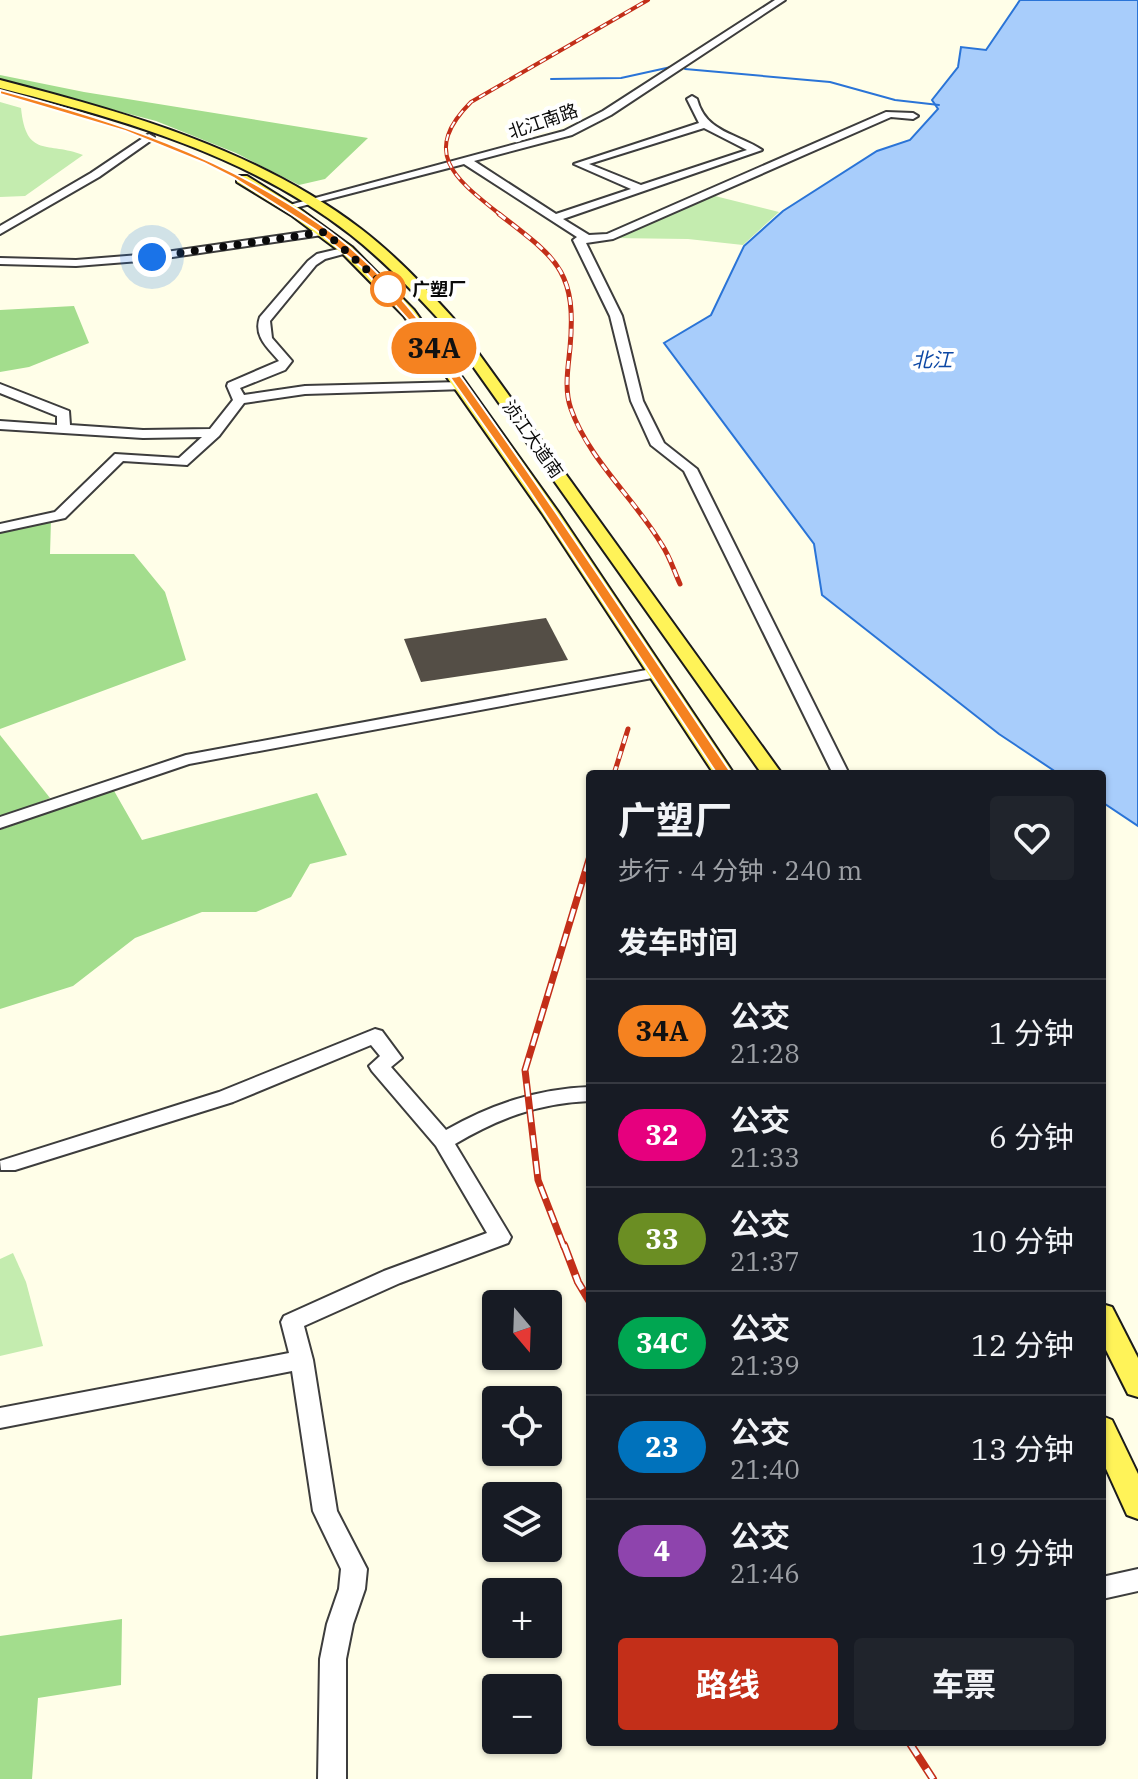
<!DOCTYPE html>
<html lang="zh">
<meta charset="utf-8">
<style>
:root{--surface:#171b24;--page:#20242c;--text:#f1f3f6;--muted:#9ea1a6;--line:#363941;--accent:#c32f19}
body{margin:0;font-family:"IBM Plex Serif","Noto Sans SC",serif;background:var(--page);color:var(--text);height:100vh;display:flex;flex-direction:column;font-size:30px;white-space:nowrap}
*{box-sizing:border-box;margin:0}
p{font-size:26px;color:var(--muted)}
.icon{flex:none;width:44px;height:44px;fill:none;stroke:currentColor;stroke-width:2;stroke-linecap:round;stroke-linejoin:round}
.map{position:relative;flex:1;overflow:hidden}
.details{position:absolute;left:586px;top:770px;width:520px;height:976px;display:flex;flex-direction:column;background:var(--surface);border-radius:8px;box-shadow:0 2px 6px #0004}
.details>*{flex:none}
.badge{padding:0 16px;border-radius:26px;font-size:28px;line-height:52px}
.needle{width:52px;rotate:161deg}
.fabs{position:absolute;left:482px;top:1290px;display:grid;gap:16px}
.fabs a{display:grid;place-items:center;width:80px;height:80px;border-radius:8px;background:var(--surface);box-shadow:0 2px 6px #0004;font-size:40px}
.you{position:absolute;width:40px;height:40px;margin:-20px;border:6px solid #fff;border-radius:50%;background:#1a73e8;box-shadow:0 0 0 12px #1a73e833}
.map>.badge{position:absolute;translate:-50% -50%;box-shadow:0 0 0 4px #fff}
h2{padding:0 32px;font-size:30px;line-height:72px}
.round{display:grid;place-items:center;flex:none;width:84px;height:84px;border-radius:8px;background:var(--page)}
.headline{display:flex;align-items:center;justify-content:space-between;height:136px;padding:0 32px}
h1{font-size:38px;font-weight:700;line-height:60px}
.action{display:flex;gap:16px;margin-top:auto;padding:16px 32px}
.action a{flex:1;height:92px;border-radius:8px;background:var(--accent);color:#fff;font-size:32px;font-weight:700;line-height:92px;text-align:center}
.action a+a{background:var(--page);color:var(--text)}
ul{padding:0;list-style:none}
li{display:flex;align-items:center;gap:24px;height:104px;padding:0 32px;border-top:2px solid var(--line)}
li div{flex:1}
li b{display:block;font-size:30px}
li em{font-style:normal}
li .badge{min-width:88px;font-weight:700;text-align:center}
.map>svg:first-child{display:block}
.green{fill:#c4ecaf}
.forest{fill:#a3dd8d}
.water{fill:#a8cdfb;stroke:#2a74d7;stroke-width:2}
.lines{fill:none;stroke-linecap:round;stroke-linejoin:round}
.stream{stroke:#2a74d7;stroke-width:2}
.building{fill:#544e46}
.minor-casing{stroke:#3d3d3d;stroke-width:4}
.major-casing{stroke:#1b1b1b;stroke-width:4}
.minor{fill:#fff;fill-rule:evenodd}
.major{fill:#fff358;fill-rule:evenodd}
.rail-far3-casing{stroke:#c32f19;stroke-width:4}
.rail-far2-casing{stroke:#c32f19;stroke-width:5}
.rail-far1-casing{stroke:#c32f19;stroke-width:7}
.rail-casing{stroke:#c32f19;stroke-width:8}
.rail-far3{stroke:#fff;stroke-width:2;stroke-dasharray:7;stroke-linecap:butt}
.rail-far2{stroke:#fff;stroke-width:3;stroke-dasharray:8;stroke-linecap:butt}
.rail-far1{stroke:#fff;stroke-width:4;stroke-dasharray:13;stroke-linecap:butt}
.rail{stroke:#fff;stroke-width:5;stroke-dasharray:16;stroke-linecap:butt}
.line{fill:#f58220;stroke:#fff;stroke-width:2}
.walk{stroke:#0a0a0a;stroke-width:8;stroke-dasharray:0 14.4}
.stop-dot{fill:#fff;stroke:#f58220;stroke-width:4}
.labels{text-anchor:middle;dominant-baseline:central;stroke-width:8;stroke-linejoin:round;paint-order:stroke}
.far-street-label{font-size:18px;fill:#0a0a0a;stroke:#fff}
.far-stop-label{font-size:18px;font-weight:bold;fill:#0a0a0a;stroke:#fff;text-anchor:start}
.far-water-label{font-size:20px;font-style:italic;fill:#0c47a4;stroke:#fff}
</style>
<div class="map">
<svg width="1138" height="1779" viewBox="0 0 1138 1779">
<rect width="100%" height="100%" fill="#fffee8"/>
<g class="green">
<path d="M 0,102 L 21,108 C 26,159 48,141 83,155 L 25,196 L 0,197 Z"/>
<path d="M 711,195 L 779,212 L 743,245 L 688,239 L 611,238 Z"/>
<path d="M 13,1253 L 26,1282 L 43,1346 L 0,1356 L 0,1259 Z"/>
</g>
<g class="forest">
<path d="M 0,75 L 84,92 L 368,138 L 325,179 L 299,185 L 236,153 L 156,121 L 0,80 Z"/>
<path d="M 74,306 L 89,343 L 29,367 L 0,372 L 0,310 Z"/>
<path d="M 51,520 L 50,554 L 134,554 L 165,592 L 186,660 L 0,729 L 0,531 Z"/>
<path d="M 0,735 L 50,798 L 0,818 Z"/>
<path d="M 113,789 L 142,840 L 317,793 L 347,855 L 310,864 L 291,897 L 256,912 L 202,912 L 135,938 L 73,986 L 0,1009 L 0,830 Z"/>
<path d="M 122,1619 L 121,1685 L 38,1698 L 32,1779 L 0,1779 L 0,1636 Z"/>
</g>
<path class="water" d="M 1020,0 L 1138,0 L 1138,826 L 1102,802 L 1102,774 L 1059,774 L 999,734 L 822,595 L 814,544 L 664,343 L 711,315 L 744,246 L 783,211 L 877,151 L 910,140 L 938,109 L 932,100 L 958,67 L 961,47 L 986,50 Z"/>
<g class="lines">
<g class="stream">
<path d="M 685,69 L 830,82 L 895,100 L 939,105"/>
<path d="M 551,79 L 621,78 L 671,67"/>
</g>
</g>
<path class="building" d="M 546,618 L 568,660 L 421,682 L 404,639 Z"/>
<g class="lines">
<defs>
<g id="minor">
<path d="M 775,0 L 785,0 L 611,115 L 572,135 L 474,161 L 556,214 L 631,189 L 574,164 L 699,123 L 687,99 L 692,96 L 697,99 C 706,133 737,133 762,150 L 563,219 L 589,235 L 607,234 L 886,112 L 913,113 L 918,116 L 913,119 L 891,117 L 613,239 L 586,243 L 622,316 L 643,401 L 664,443 L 697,469 L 849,774 L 833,774 L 684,471 L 651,445 L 631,401 L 610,316 L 573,240 L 577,237 L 464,164 L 287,210 L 282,207 L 564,131 L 603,111 ZM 704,128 L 747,150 L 641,185 L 589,164 Z"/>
<path d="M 149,134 L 154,137 L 153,139 L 99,177 L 0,234 L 0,226 L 91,173 Z"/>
<path d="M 325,229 L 331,232 L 329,234 L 152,260 L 76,266 L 0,264 L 0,258 L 76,260 L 152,254 Z"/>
<path d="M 347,247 L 353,250 L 351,252 L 325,259 L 316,265 L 270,321 L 272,338 L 292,361 L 285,370 L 240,388 L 244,395 L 305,386 L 461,382 L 467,386 L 466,389 L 305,394 L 244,403 L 219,436 L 187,465 L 123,461 L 65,518 L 0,532 L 0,524 L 55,512 L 115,454 L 179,458 L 202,437 L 143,438 L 0,429 L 0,421 L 57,425 L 57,416 L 0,393 L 0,384 L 69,411 L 70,425 L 143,430 L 210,429 L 233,400 L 227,386 L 228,383 L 279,361 C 268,348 253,336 260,317 L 308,261 L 317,254 Z"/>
<path d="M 657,668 L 663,670 L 665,673 L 663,676 L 189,764 L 0,828 L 0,817 L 186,755 Z"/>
<path d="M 375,1029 L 382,1031 L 402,1058 L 391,1067 L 446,1130 C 492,1104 537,1089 590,1087 L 590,1101 C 539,1103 499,1118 455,1144 L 511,1237 L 508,1243 L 400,1283 L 304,1326 L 313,1360 L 337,1511 L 367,1569 L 365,1589 L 353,1624 L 346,1659 L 346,1779 L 318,1779 L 320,1659 L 327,1624 L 339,1589 L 341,1569 L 313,1511 L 292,1371 L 0,1428 L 0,1408 L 289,1353 L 281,1322 L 284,1316 L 384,1271 L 487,1233 L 436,1146 L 372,1071 L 369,1066 L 380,1056 L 371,1045 L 233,1102 L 15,1170 L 1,1170 L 0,1161 L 219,1092 Z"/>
<path d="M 1138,1569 L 1138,1591 L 1102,1599 L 1102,1577 Z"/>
</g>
<g id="major">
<path d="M 0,80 C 125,112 256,149 361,229 C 395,255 424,286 453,318 L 782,774 L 762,774 L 443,324 C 414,292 385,262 351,235 C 251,156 122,119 0,88 Z"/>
<path d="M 237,176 L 247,176 L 300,209 L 352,247 L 414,310 L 559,513 L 734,774 L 714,774 L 542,513 L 404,316 L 342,253 L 291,215 L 237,182 Z"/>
<path d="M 1102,1304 L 1112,1307 L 1138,1358 L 1138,1397 L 1128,1394 L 1102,1342 Z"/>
<path d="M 1102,1416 L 1112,1420 L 1138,1474 L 1138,1519 L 1127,1515 L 1102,1460 Z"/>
</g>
</defs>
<use href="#minor" class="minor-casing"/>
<use href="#major" class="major-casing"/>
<use href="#minor" class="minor"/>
<use href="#major" class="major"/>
<defs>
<path id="rail-far3" d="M 502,216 C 457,180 419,154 471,102 L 648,0"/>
<g id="rail-far2">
<path d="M 499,214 C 557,259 577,270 570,348 C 568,368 564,390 571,409 C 589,460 635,499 662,545 C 670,557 674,571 680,584"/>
<path d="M 614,774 L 628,729"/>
</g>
<path id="rail-far1" d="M 564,1247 L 538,1180 L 525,1070 L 590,856"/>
<g id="rail">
<path d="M 564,1245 L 578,1282 L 590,1302"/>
<path d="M 909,1742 L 933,1779"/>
</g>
</defs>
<use href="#rail-far3" class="rail-far3-casing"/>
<use href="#rail-far2" class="rail-far2-casing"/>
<use href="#rail-far1" class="rail-far1-casing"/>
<use href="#rail" class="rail-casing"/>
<use href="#rail-far3" class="rail-far3"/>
<use href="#rail-far2" class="rail-far2"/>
<use href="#rail-far1" class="rail-far1"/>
<use href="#rail" class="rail"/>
</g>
<path class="line" d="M 0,90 C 116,121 221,155 321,225 C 396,277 446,356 498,429 C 578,542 654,659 732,774 L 729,777 L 719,777 L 527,487 L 414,326 L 361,267 L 316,230 L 234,178 L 204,163 L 125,131 L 0,94 Z"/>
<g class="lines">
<path class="walk" d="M 152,257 L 325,232 L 388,289"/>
</g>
<circle class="stop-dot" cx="388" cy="289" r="16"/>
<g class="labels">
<g class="far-street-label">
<text transform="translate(543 121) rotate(-19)">北江南路</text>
<text transform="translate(533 439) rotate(55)">浈江大道南</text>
</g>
<g class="far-stop-label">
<text x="412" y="289">广塑厂</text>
</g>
<g class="far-water-label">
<text x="932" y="359">北江</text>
</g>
</g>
</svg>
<div class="fabs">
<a><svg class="needle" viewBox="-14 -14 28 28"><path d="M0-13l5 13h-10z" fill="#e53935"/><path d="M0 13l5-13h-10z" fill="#9ea1a6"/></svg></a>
<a><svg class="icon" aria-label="locate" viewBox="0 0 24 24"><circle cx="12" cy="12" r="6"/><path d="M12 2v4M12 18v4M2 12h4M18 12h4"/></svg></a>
<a><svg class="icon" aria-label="layers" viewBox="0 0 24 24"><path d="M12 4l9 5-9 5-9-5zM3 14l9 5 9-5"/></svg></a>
<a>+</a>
<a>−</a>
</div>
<div class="you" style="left:152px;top:257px"></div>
<b class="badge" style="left:434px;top:348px;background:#f58220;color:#111">34A</b>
<section class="details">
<div class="headline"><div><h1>广塑厂</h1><p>步行 · 4 分钟 · 240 m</p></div><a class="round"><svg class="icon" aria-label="heart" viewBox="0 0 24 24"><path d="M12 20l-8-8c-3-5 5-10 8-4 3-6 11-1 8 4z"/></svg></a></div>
<h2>发车时间</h2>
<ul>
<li><span class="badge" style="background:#f58220;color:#111">34A</span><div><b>公交</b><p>21:28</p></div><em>1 分钟</em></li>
<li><span class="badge" style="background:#e6007e;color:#fff">32</span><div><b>公交</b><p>21:33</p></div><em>6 分钟</em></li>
<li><span class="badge" style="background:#6b8e23;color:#fff">33</span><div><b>公交</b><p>21:37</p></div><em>10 分钟</em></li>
<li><span class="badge" style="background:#00a651;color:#fff">34C</span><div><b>公交</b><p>21:39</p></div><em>12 分钟</em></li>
<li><span class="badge" style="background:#0072bc;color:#fff">23</span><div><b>公交</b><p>21:40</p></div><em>13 分钟</em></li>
<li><span class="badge" style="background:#8e44ad;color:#fff">4</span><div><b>公交</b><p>21:46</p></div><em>19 分钟</em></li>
</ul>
<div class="action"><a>路线</a><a>车票</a></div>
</section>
</div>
